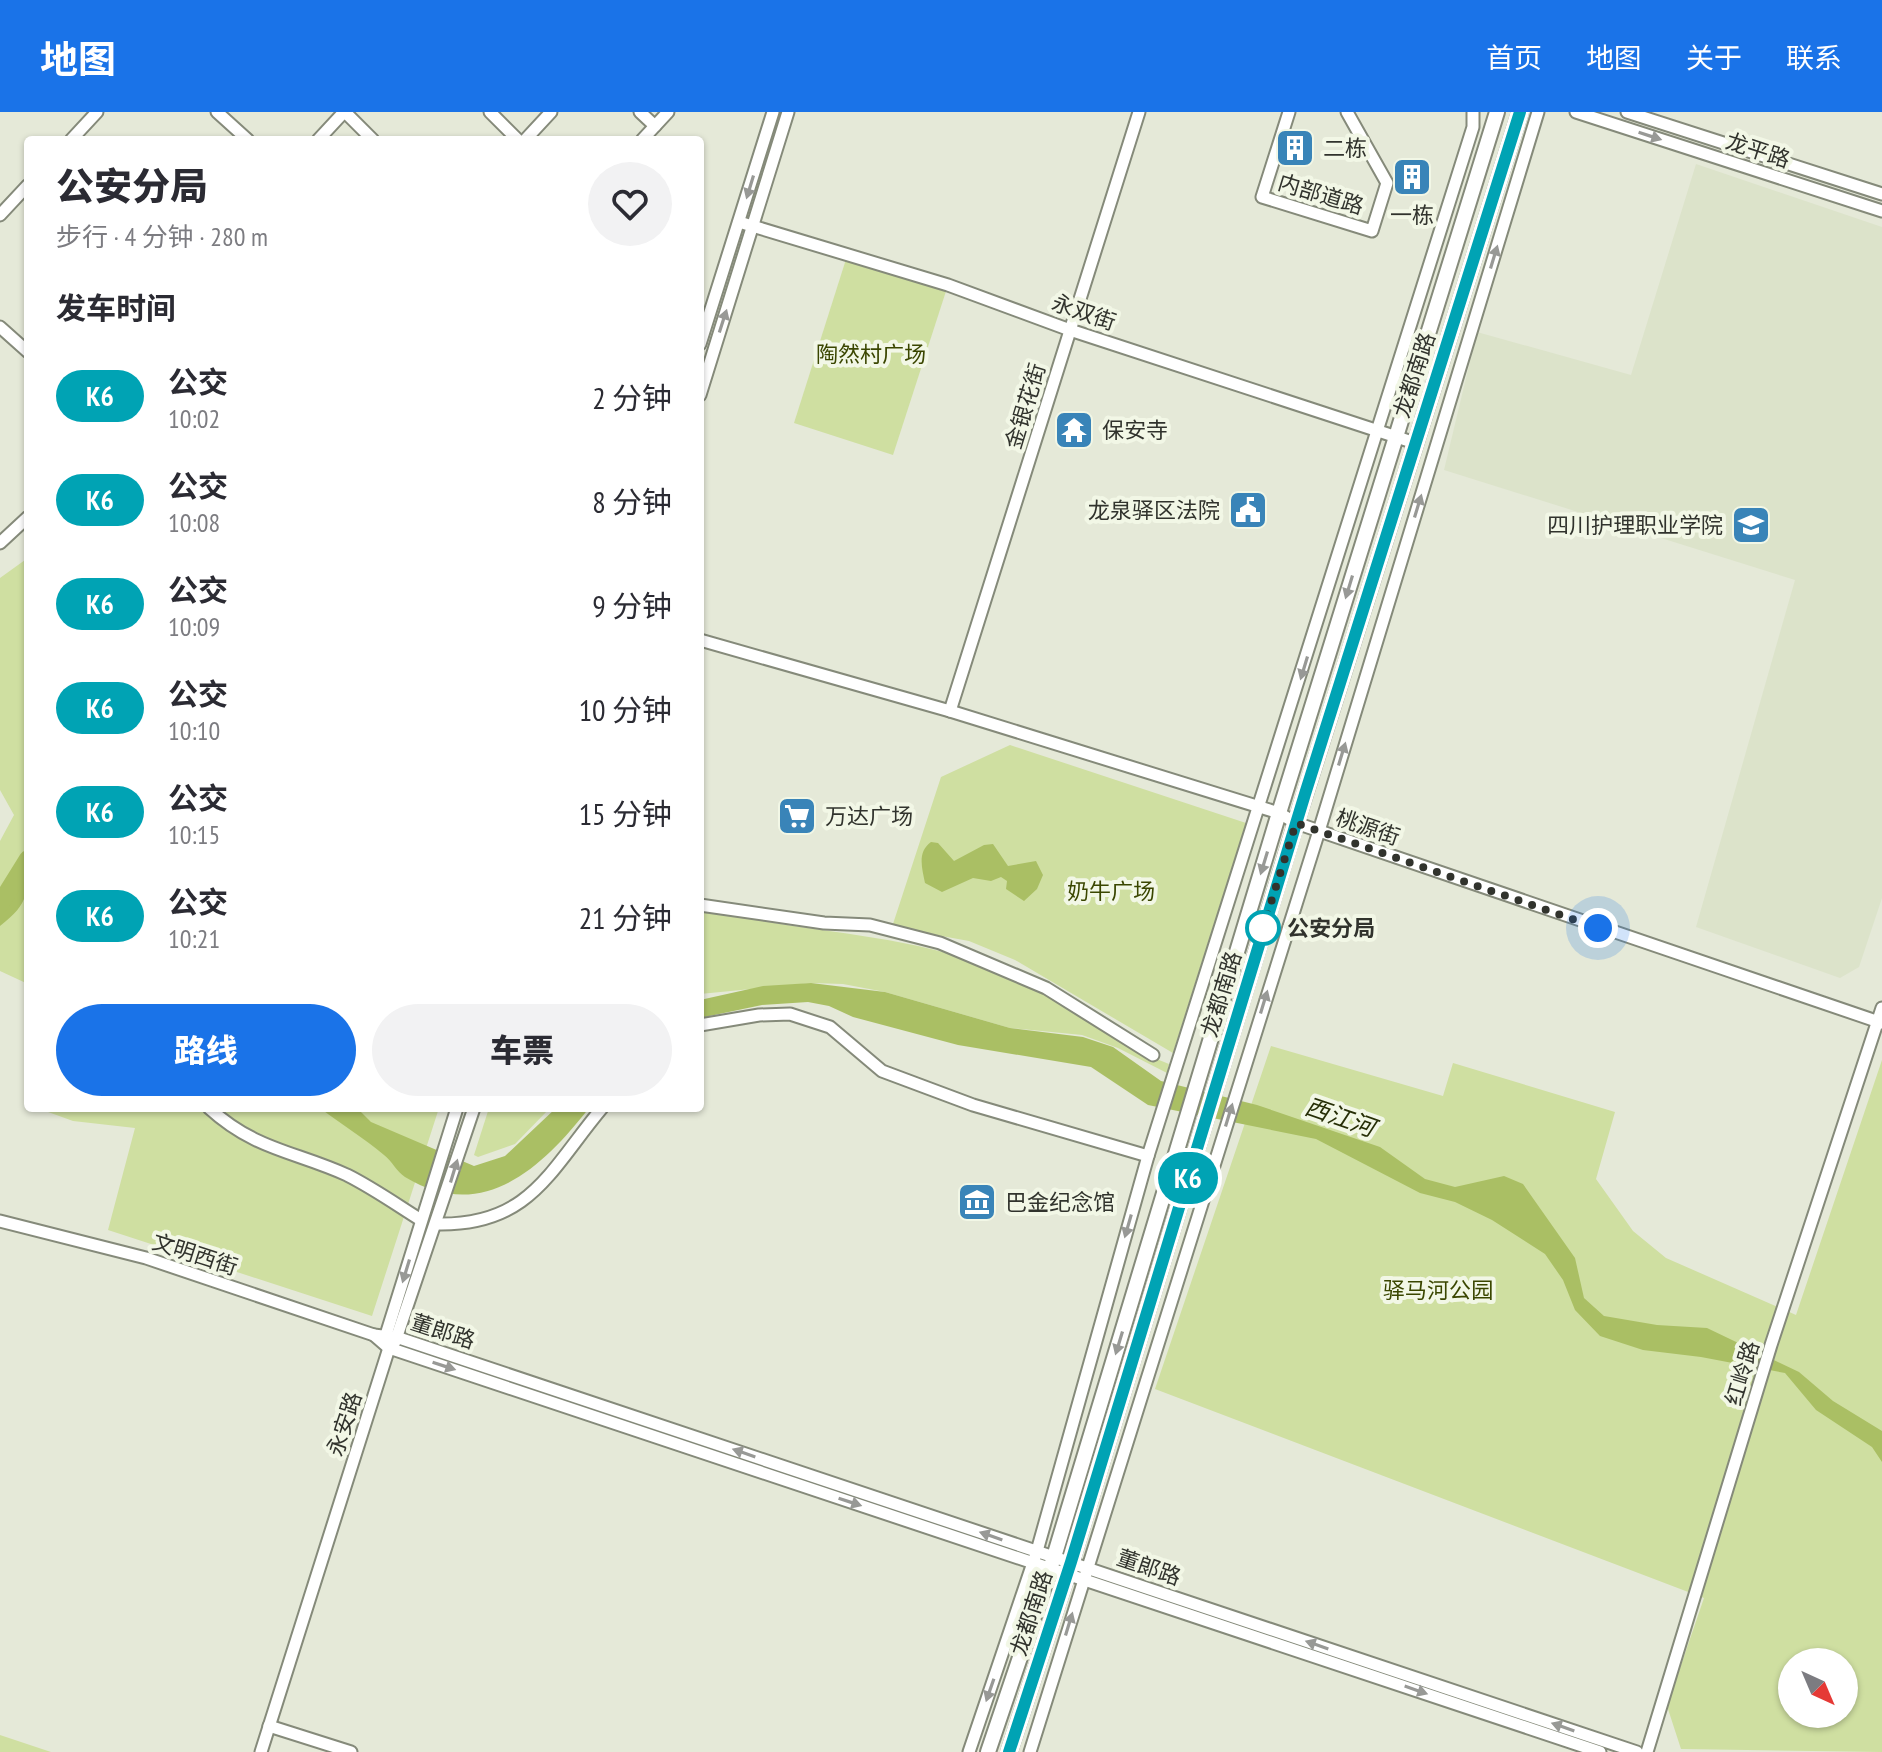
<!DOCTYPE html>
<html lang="zh">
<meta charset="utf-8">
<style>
:root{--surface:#fff;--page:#f2f2f3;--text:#2b2b33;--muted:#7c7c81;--accent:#1a73e8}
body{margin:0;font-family:"PT Sans Narrow","Noto Sans SC",sans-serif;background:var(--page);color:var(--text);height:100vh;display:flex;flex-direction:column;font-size:30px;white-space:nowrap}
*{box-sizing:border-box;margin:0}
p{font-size:26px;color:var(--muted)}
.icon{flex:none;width:44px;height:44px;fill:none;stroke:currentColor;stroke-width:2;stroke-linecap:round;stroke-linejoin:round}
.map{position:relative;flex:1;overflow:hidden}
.sheet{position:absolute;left:24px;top:24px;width:680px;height:976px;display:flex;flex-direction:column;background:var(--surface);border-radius:8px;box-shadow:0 2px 6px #0004}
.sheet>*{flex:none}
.badge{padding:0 16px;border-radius:26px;font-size:28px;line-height:52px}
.needle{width:52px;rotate:136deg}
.buttons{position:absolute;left:1778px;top:1536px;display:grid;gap:16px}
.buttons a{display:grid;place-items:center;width:80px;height:80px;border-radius:50%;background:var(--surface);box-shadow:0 2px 6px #0004;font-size:40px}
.you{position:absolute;width:40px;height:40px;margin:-20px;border:6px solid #fff;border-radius:50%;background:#1a73e8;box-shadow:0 0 0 12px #1a73e833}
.map>.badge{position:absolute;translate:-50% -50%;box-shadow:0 0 0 4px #fff}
h2{padding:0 32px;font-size:30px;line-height:72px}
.round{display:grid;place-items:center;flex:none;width:84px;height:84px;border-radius:42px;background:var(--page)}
.headline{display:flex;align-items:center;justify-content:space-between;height:136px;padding:0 32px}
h1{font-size:38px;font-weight:800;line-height:60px}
.primary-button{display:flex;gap:16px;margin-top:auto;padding:16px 32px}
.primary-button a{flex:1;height:92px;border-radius:48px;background:var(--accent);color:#fff;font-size:32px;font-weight:800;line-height:92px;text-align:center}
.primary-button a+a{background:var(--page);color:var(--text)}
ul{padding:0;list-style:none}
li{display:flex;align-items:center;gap:24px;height:104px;padding:0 32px}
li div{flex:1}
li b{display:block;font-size:30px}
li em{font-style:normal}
li .badge{min-width:88px;font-weight:700;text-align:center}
header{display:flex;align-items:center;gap:48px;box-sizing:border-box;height:112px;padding:0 40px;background:var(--accent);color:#fff}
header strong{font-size:38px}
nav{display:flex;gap:44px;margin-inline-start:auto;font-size:28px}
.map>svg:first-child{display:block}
.built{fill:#dce3ca}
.green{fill:#cfdfa1;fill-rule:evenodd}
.water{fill:#aabf64}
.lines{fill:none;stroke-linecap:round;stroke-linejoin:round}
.river{stroke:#aabf64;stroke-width:18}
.minor-casing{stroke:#858a7a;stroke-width:15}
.major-casing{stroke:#858a7a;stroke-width:18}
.minor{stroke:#fff;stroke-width:11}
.major{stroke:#fff;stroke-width:14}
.oneway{fill:#989996}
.line-casing{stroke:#fff;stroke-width:18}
.line{stroke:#00a3b4;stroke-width:12}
.walk{stroke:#31332d;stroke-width:8;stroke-dasharray:0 14.4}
.stop-dot{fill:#fff;stroke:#00a3b4;stroke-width:4}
.labels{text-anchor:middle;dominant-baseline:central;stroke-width:8;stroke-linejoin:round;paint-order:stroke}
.poi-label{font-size:22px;fill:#31332d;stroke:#f2f7e6;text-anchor:start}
.street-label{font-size:22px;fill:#31332d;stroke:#f2f7e6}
.park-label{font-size:22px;fill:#3a4600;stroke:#f2f7e6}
.stop-label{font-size:22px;font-weight:bold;fill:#31332d;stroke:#f2f7e6;text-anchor:start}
.water-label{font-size:24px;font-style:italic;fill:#262e06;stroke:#f2f7e6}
</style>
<header>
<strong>地图</strong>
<nav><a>首页</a><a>地图</a><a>关于</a><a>联系</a></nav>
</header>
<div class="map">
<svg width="1882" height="1640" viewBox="0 0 1882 1640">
<rect width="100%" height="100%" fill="#e5e9d8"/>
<path class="built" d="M 1696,52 L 1882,115 L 1882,786 L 1859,855 L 1840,866 L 1696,815 L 1795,468 L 1444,358 L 1477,220 L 1631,263 Z"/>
<g class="green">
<path d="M 848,141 L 948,173 L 893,343 L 794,311 Z"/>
<path d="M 25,448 L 28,450 L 28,872 L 0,859 L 0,729 L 14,703 L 0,678 L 0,466 Z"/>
<path d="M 1010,633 L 1246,711 L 1173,941 L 1015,848 L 969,829 L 892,815 L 941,665 Z"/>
<path d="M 717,799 C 807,822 899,820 986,854 C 1051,879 1105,927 1169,952 L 1167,961 L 1118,936 L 1082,923 L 1010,916 L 885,880 L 843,872 L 811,871 L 700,882 L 700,801 Z"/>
<path d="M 1271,934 L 1443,984 L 1453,951 L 1615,1000 L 1596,1067 L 1633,1119 L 1666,1146 L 1796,1203 L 1882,948 L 1882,1640 L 1681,1637 L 1667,1594 L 1704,1486 L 1155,1277 ZM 1792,1550 L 1844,1550 L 1844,1602 L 1792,1602 Z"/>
<path d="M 37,996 L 439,996 L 372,1204 L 108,1118 L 135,1016 L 73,1009 Z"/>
<path d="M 489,996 L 550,996 L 515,1032 L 478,1045 L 474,1043 Z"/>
<path d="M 0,1623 L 51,1640 L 0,1640 Z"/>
</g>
<g class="water">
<path d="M 931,730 L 938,731 L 954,749 L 984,733 L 993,732 L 1008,754 L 1036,749 L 1043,763 L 1037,777 L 1024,789 L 1006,777 L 1007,769 L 1001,765 L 991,769 L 973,766 L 942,780 L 925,771 C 922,756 917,740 931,730 Z"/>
<path d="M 28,744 C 28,780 30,791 0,814 L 0,798 L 7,792 L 11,768 Z"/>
<path d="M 811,871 L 885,880 L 1010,916 L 1083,925 L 1113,935 L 1161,969 L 1257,993 L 1380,1035 L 1425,1067 L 1455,1075 L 1504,1064 L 1523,1072 L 1575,1146 L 1584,1186 L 1604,1204 L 1657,1213 L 1707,1216 L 1799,1260 L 1833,1289 L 1882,1319 L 1882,1350 L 1872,1335 L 1816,1298 L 1785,1261 L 1701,1245 L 1643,1238 L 1600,1224 L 1575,1198 L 1563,1168 L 1545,1142 L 1492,1108 L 1455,1090 L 1420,1081 L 1316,1027 L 1148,993 L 1091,955 L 958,933 L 853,905 L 829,894 L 808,890 L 762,893 L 700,906 L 700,888 L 763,874 Z"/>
<path d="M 320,996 L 357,996 L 371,1010 L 474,1054 L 505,1044 L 556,996 L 589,996 C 542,1056 483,1112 405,1065 C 397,1060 392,1049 384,1043 C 364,1026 341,1012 320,996 Z"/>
</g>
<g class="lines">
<path class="river" d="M 0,792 L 28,747"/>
<defs>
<g id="minor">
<path d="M 217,0 L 248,28"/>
<path d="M 345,0 L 373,28"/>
<path d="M 490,0 L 518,28"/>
<path d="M 640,0 L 655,14"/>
<path d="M 1289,0 L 1262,85 L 1372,119 L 1387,71 L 1347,0"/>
<path d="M 1576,0 L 1882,99"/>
<path d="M 1627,0 L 1882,82"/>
<path d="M 71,28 L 97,0"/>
<path d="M 318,28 L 344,0"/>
<path d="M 525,28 L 551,0"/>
<path d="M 642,28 L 668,0"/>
<path d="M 0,103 L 28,73"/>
<path d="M 739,110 L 948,173 L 1070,218 L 1415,331"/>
<path d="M 0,215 L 28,240"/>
<path d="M 700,232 L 773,0"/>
<path d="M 700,283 L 788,0"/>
<path d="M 0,431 L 28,405"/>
<path d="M 700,528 L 950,599 L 1279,701 L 1296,711 L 1882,911"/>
<path d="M 950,599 L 1139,0"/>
<path d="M 700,793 L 824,811 L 870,813 L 940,831 L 1046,876 L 1153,943"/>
<path d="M 700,913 L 759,903 L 790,902 L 830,915 L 882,959 L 973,993 L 1148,1044"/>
<path d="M 209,996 C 255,1038 294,1039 347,1063 C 373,1076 397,1093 421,1108"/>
<path d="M 0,1109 L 146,1146 L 374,1223 L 389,1236 L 1600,1640"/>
<path d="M 437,1112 C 530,1114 550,1058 602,996"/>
<path d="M 374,1223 L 399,1226 L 1637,1640"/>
<path d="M 395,1230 L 474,996"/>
<path d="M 269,1614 L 351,1640"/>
<path d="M 261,1640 L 389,1236 L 386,1223 L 457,996"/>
<path d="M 969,1640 L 1037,1439 L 1148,1044 L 1473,15 L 1473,0"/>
<path d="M 1030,1640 L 1319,719 L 1538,0"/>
<path d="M 1647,1640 L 1771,1233 L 1882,896"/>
</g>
<g id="major">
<path d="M 988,1640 L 1054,1445 L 1279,701 L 1497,0"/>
<path d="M 1009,1640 L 1071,1450 L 1296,711 L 1520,0"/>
</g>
</defs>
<use href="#minor" class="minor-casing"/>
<use href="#major" class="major-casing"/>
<use href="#minor" class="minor"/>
<use href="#major" class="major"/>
</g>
<defs><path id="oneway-solid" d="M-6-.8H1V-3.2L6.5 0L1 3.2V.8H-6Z" transform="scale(2)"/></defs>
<g class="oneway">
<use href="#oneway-solid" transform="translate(1650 24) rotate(18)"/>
<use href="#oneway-solid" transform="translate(750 75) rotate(107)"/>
<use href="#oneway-solid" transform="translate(1494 145) rotate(-73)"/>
<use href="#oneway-solid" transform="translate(723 209) rotate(-72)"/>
<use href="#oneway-solid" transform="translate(1418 394) rotate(-73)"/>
<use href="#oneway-solid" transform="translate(1349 475) rotate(107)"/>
<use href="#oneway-solid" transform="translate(1304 556) rotate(107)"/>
<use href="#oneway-solid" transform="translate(1342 642) rotate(-73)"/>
<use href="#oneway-solid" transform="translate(1264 751) rotate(107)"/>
<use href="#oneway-solid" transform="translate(1264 890) rotate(-73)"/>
<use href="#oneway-solid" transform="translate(1229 1003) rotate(-73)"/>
<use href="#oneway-solid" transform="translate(454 1059) rotate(-73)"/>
<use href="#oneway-solid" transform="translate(1128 1114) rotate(106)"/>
<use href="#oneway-solid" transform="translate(406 1159) rotate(107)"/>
<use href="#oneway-solid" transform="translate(1119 1231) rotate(107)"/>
<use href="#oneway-solid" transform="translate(444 1254) rotate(18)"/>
<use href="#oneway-solid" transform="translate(744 1341) rotate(-161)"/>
<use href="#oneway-solid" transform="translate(850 1390) rotate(18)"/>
<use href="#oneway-solid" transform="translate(991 1424) rotate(-161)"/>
<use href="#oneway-solid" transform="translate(1069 1512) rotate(-73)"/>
<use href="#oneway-solid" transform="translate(1317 1533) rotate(-161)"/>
<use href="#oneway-solid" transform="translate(990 1578) rotate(109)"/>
<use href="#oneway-solid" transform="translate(1416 1578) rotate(19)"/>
<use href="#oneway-solid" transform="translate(1563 1615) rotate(-161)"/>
</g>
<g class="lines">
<defs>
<path id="line" d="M 1009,1640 L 1071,1450 L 1305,682 L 1520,0"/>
</defs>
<use href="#line" class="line-casing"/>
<use href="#line" class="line"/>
<path class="walk" d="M 1263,816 L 1296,711 L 1598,816"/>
</g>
<defs>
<symbol id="building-square" viewBox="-11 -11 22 22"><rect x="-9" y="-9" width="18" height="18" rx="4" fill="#3984b8" stroke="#f2f7e6"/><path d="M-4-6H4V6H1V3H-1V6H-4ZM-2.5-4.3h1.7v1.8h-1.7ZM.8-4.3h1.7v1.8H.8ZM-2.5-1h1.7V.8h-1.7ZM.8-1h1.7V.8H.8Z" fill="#fff"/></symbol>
<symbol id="temple-square" viewBox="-11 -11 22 22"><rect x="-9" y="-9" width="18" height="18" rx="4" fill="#3984b8" stroke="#f2f7e6"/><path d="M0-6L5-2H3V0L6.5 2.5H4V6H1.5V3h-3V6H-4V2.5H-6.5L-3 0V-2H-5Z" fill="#fff"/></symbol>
<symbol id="civic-square" viewBox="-11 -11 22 22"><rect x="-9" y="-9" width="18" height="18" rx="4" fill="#3984b8" stroke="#f2f7e6"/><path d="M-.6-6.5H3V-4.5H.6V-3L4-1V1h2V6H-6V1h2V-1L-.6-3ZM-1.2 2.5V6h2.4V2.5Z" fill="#fff"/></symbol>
<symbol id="university-square" viewBox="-11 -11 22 22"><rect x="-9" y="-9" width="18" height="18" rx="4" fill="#3984b8" stroke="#f2f7e6"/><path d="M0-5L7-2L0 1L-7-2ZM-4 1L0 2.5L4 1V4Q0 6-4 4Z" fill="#fff"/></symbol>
<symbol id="supermarket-square" viewBox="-11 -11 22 22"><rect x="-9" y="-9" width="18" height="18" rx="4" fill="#3984b8" stroke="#f2f7e6"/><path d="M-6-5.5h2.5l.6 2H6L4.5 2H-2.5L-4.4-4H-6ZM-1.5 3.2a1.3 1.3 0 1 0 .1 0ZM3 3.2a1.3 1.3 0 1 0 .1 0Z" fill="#fff"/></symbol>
<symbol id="museum-square" viewBox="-11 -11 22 22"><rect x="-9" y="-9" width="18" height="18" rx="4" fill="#3984b8" stroke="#f2f7e6"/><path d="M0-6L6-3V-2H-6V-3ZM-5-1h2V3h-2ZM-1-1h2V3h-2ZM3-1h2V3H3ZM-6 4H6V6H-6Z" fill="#fff"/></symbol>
</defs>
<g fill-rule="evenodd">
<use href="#building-square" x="1273" y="14" width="44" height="44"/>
<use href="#building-square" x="1390" y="43" width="44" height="44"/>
<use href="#temple-square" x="1052" y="296" width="44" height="44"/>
<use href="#civic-square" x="1226" y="376" width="44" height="44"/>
<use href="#university-square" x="1729" y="391" width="44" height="44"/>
<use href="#supermarket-square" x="775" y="682" width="44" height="44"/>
<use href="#museum-square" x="955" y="1068" width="44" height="44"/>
</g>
<circle class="stop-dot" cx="1263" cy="816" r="16"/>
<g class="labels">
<g class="poi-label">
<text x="1323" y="36">二栋</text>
<text x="1412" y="103" text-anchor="middle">一栋</text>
<text x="1102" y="318">保安寺</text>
<text x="1220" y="398" text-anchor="end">龙泉驿区法院</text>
<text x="1723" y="413" text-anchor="end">四川护理职业学院</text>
<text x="825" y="704">万达广场</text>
<text x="1005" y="1090">巴金纪念馆</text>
</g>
<g class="street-label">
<text transform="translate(1758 38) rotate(18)">龙平路</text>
<text transform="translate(1321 82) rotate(17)">内部道路</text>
<text transform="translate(1084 200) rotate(19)">永双街</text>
<text transform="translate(1414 263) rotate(-72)">龙都南路</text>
<text transform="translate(1025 294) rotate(-73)">金银花街</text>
<text transform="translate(1368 715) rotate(19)">桃源街</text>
<text transform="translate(1221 882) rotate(-73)">龙都南路</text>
<text transform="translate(195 1142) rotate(18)">文明西街</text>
<text transform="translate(443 1219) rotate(18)">董郞路</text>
<text transform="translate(1742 1261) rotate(-73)">红岭路</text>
<text transform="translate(344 1312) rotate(-72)">永安路</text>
<text transform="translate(1149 1455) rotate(19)">董郞路</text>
<text transform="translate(1031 1501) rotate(-72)">龙都南路</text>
</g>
<g class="park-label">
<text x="871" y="242">陶然村广场</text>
<text x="1111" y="779">奶牛广场</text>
<text x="1438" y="1178">驿马河公园</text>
</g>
<g class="stop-label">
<text x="1287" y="816">公安分局</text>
</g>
<g class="water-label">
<text transform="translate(1340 1005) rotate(19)">西江河</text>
</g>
</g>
</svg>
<div class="buttons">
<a><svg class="needle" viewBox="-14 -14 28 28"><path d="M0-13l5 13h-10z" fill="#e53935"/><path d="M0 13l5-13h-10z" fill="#7c7c81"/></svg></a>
</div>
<div class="you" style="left:1598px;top:816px"></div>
<b class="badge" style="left:1188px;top:1066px;background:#00a3b4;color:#fff">K6</b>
<section class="sheet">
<div class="headline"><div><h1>公安分局</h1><p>步行 · 4 分钟 · 280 m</p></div><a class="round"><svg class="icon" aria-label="heart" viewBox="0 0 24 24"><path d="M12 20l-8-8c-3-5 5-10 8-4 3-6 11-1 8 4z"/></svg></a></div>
<h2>发车时间</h2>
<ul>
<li><span class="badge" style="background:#00a3b4;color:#fff">K6</span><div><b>公交</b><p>10:02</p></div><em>2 分钟</em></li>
<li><span class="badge" style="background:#00a3b4;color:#fff">K6</span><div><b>公交</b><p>10:08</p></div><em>8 分钟</em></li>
<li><span class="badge" style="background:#00a3b4;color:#fff">K6</span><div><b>公交</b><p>10:09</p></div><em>9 分钟</em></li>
<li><span class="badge" style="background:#00a3b4;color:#fff">K6</span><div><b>公交</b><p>10:10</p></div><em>10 分钟</em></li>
<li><span class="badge" style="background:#00a3b4;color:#fff">K6</span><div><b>公交</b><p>10:15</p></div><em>15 分钟</em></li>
<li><span class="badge" style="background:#00a3b4;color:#fff">K6</span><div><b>公交</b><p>10:21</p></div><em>21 分钟</em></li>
</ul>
<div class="primary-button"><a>路线</a><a>车票</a></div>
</section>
</div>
